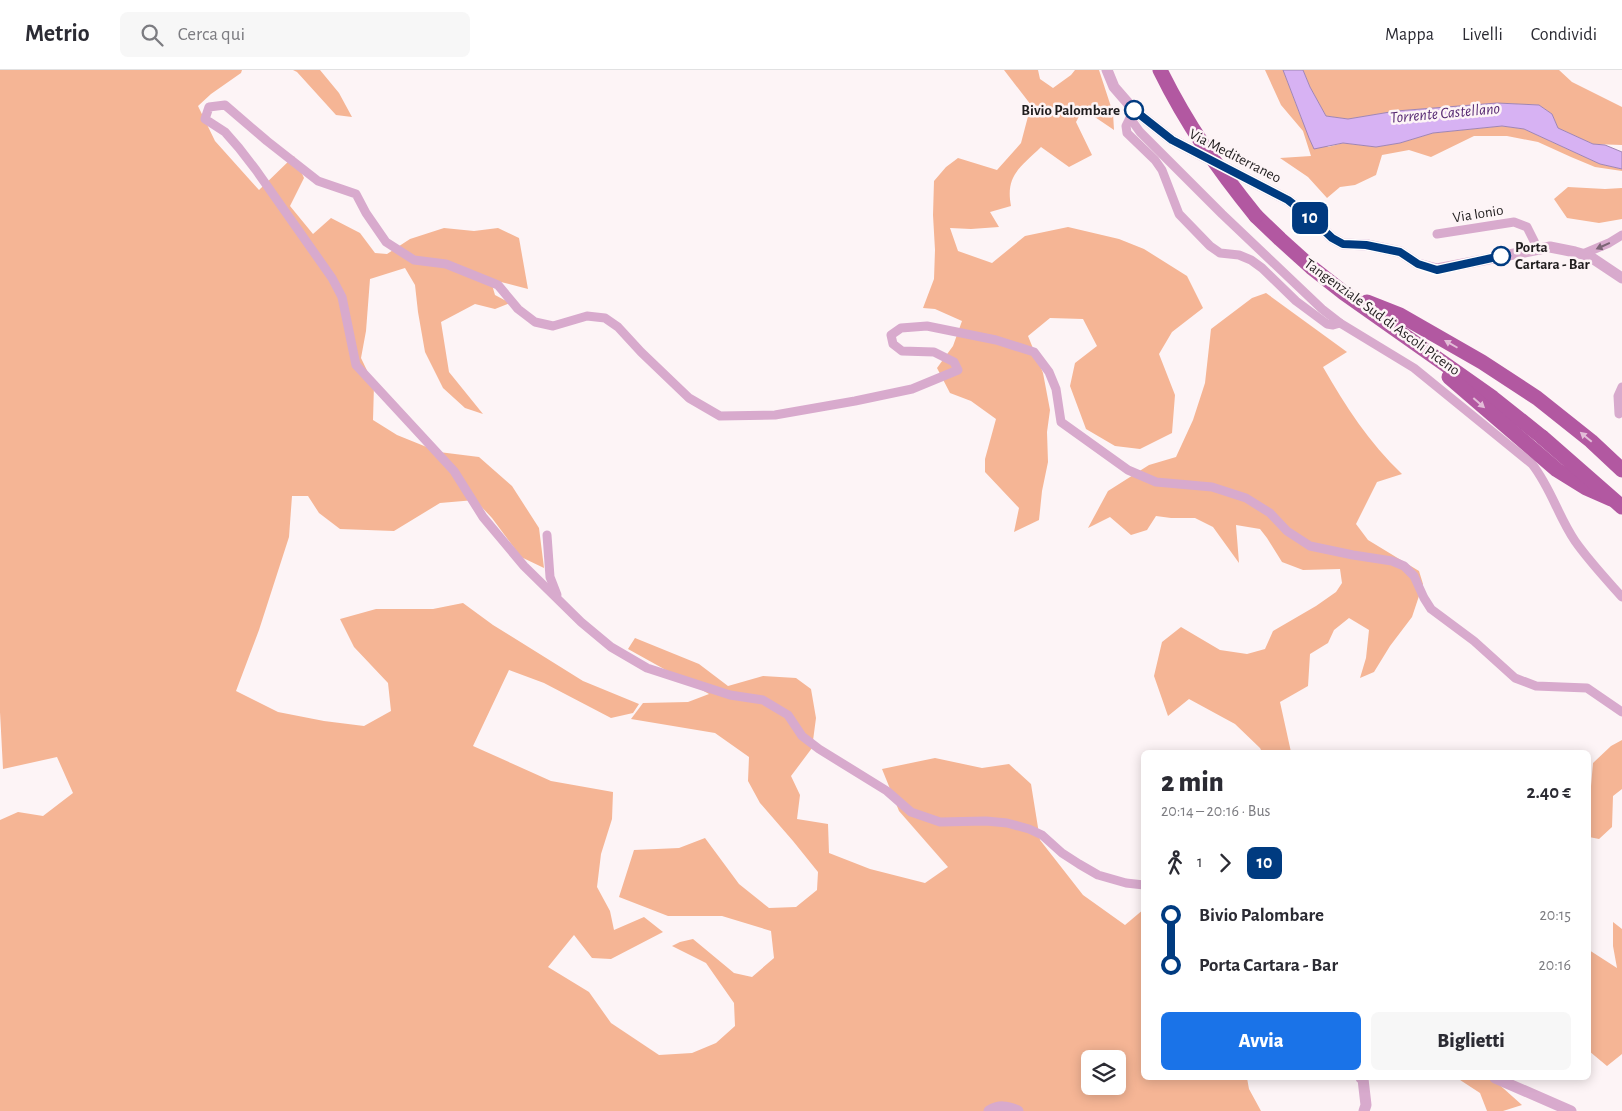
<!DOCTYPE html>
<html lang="it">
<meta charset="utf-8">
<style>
:root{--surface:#fff;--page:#f7f7f7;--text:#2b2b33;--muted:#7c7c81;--line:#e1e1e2;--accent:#1a73e8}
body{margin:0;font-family:"Alegreya Sans",sans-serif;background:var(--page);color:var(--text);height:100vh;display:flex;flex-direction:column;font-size:19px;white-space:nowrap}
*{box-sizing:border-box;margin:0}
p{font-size:16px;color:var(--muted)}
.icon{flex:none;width:28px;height:28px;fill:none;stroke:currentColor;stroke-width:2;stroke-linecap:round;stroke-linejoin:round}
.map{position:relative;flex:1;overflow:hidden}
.details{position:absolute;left:1141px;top:680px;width:450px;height:330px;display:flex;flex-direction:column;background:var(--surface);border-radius:8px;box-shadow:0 2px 12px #0003}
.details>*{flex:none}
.badge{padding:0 10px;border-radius:8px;font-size:18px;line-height:32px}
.controls{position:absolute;left:1081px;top:980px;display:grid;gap:10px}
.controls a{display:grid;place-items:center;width:45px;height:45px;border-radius:8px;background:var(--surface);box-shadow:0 2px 12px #0003;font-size:25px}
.map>.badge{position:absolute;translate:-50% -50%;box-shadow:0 0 0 2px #fff}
.legs{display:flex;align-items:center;gap:8px;height:55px;padding:0 20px;font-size:16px}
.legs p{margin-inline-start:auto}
.overview{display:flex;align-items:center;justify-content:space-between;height:85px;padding:0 20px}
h1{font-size:28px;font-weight:800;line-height:38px}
.cta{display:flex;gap:10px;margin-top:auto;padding:10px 20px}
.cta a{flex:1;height:58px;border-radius:8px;background:var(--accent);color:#fff;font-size:20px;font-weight:800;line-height:58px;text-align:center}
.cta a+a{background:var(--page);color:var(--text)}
ul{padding:0 20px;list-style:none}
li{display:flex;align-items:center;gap:18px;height:50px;font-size:19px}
li i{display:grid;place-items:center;width:8px;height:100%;margin:0 6px;background:currentColor}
li i::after{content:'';width:12px;height:12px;margin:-6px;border:4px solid;border-radius:50%;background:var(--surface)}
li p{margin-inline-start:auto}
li:first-child i{background:linear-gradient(#0000 50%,currentColor 0)}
li:last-child i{background:linear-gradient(currentColor 50%,#0000 0)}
header{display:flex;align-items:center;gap:30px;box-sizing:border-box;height:70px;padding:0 25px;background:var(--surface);border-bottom:1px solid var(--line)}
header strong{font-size:24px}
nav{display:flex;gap:28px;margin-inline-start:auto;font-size:18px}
.search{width:350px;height:45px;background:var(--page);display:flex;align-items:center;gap:12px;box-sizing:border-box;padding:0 18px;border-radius:8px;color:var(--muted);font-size:19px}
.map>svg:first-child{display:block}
.green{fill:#f5b595;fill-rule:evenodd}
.water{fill:#d7b2f3;stroke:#a085b3}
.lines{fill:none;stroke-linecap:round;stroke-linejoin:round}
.minor{stroke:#d8aacd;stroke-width:9}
.tertiary{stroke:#d8aacd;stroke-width:11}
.trunk{stroke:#b258a1;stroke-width:15}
.trunk-bridge{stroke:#b258a1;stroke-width:15}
.oneway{fill:#7c6476}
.oneway2{fill:#e3bdd8}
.line-1-casing{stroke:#fff;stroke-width:11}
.line-1{stroke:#003b80;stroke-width:8}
.stop-1-dot{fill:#fff;stroke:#003b80;stroke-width:2.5}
.labels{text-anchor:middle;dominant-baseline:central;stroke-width:5;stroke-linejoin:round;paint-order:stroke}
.stop-label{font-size:15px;font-weight:bold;fill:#201d1e;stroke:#fdf4f6;text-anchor:end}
.street-label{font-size:15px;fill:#201d1e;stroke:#fdf4f6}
.water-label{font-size:16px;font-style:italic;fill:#552771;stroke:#fdf4f6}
</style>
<header>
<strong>Metrio</strong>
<div class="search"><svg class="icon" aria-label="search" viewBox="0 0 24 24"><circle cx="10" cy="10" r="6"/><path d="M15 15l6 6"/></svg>Cerca qui</div>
<nav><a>Mappa</a><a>Livelli</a><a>Condividi</a></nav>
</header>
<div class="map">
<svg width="1622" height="1041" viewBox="0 0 1622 1041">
<rect width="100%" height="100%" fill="#fdf4f6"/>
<g class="green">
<path d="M 0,0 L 242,0 L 241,3 L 211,24 L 198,36 L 215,71 L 259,120 L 294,86 L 304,108 L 290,136 L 313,164 L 331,148 L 360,163 L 375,183 L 387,184 L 410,169 L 444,158 L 474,161 L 498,158 L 519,168 L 528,219 L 501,212 L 490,208 L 495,225 L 510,233 L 495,239 L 475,234 L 441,252 L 449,302 L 483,344 L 465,338 L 443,318 L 425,282 L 418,242 L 415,215 L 405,198 L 370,209 L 366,261 L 361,288 L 374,315 L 373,350 L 397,365 L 439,382 L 479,387 L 512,416 L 539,458 L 544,498 L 521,487 L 492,448 L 475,430 L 440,433 L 394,461 L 340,459 L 319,443 L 308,426 L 292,426 L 289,467 L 259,560 L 236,621 L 278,642 L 324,651 L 364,656 L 391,641 L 388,613 L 354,577 L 340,549 L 376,539 L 433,539 L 463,533 L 493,555 L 583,611 L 639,634 L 633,643 L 611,648 L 544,613 L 509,600 L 473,676 L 551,711 L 613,722 L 612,749 L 601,784 L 597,817 L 610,841 L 614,860 L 644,847 L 663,862 L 611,889 L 592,888 L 574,865 L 548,897 L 589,922 L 611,953 L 659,985 L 692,983 L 716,973 L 735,956 L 734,933 L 706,893 L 672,876 L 680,872 L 693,869 L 734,903 L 752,907 L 774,888 L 771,861 L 722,846 L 668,846 L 619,827 L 634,780 L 679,778 L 705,768 L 739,814 L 769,838 L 796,837 L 817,820 L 818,802 L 793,771 L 760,733 L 748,711 L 749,687 L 715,663 L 631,649 L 643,633 L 688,632 L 709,624 L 628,579 L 635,568 L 699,594 L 728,616 L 763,606 L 796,608 L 811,619 L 816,648 L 812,678 L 791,706 L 800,725 L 797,749 L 828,754 L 829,783 L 870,799 L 925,813 L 948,797 L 899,741 L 882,699 L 935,688 L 982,698 L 1009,694 L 1031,714 L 1040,770 L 1083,825 L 1125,855 L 1144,839 L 1144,1008 L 1247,1008 L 1249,1019 L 1261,1041 L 0,1041 L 0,750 L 18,742 L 43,746 L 73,723 L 57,687 L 3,699 L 0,642 ZM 1090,989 L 1118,989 L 1118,1016 L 1090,1016 Z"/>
<path d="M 293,0 L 320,0 L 339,23 L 352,47 L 336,45 L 297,2 Z"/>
<path d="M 1004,0 L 1038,0 L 1040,9 L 1053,18 L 1071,5 L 1075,0 L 1099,0 L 1113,43 L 1114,60 L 1083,39 L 1076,52 L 1092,85 L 1069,97 L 1041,77 C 1021,97 1005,105 1011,136 L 990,142 L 999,157 L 971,159 L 950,158 L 958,181 L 992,193 L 1025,166 L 1068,157 L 1119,169 L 1144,179 L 1187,206 L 1203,238 L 1172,262 L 1159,284 L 1175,325 L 1172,363 L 1140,379 L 1115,376 L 1086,359 L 1070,316 L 1075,293 L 1097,276 L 1083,249 L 1050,248 L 1028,266 L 1043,303 L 1050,340 L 1047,362 L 1048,392 L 1042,421 L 1039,450 L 1014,462 L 1019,438 L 985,402 L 985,389 L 996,349 L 971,331 L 950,323 L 937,298 L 953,276 L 962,251 L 935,239 L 923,238 L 934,209 L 935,180 L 933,145 L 934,111 L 946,97 L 958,88 L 997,100 L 1021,73 L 1031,35 Z"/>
<path d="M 1265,0 L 1283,0 L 1302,50 L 1328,77 L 1343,73 L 1376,77 L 1400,73 L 1433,63 L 1502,56 L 1524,59 L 1600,94 L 1622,99 L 1622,101 L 1595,97 L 1571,87 L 1538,72 L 1507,66 L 1474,66 L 1431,87 L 1409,80 L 1382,85 L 1376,105 L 1355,115 L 1340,117 L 1327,128 L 1308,107 L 1280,88 L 1311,86 L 1303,61 L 1281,35 Z"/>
<path d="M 1303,0 L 1559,0 L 1572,12 L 1622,37 L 1622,75 L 1593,74 L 1558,58 L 1552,44 L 1539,35 L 1497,33 L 1396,41 L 1348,49 L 1326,46 L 1310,17 Z"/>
<path d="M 1568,117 L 1605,119 L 1622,118 L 1622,149 L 1599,153 L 1567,148 L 1554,129 Z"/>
<path d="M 1266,223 L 1347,282 L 1323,297 C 1345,335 1369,373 1402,404 L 1377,412 L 1356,454 L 1368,470 L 1419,501 L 1423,514 L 1412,547 L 1390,576 L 1374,602 L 1360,608 L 1366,588 L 1369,560 L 1349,548 L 1334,560 L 1328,573 L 1310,584 L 1308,616 L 1280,632 L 1291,682 L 1262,682 L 1260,678 L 1235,654 L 1189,629 L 1168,646 L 1154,606 L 1162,572 L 1181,557 L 1220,580 L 1247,584 L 1265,579 L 1273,561 L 1316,536 L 1336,522 L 1342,513 L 1340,499 L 1303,500 L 1282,492 L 1267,468 L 1260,459 L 1236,455 L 1239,493 L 1213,457 L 1195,448 L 1171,448 L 1156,446 L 1147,460 L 1131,465 L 1110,447 L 1088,458 L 1108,421 L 1149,395 L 1176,387 L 1193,350 L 1205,313 L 1211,259 L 1252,228 Z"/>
<path d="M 1622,670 L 1622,719 L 1613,726 L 1612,757 L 1599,769 L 1589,767 L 1589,717 L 1591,716 L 1593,693 L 1611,676 Z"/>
<path d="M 1613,852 L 1622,859 L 1622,984 L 1607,996 L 1589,981 L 1589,880 L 1617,898 L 1613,876 Z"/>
<path d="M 1457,1008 L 1494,1008 L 1494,1010 L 1522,1035 L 1503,1041 L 1487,1041 L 1480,1023 Z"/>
</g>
<path class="water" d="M 1283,0 L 1303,0 L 1310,17 L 1326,46 L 1348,49 L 1396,41 L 1497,33 L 1539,35 L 1552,44 L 1558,58 L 1593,74 L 1605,75 L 1622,82 L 1622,99 L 1600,94 L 1524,59 L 1502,56 L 1433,63 L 1400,73 L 1376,77 L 1343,73 L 1314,79 L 1309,68 Z"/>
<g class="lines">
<g class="minor">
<path d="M 1134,40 L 1130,48 L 1140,62 L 1222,144 L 1322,239 L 1340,253 L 1414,298 L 1532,394 C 1551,418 1558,446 1575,471 C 1589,491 1606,509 1622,527"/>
<path d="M 1130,48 L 1126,56 L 1127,63 L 1155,90 L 1162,100 L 1179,144 L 1210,176 L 1220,183 L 1239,185 L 1251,190 L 1262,198 L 1296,231 L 1327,254 L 1333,255 L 1340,253"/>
<path d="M 1437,164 L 1514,152 L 1527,157 L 1538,179"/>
<path d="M 1583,184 L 1609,173 L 1622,165"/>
<path d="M 1619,344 L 1618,326 L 1622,317"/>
<path d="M 547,465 L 550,507 L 557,525"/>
<path d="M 1144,815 L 1126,813 L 1098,805 L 1079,794 L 1062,783 L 1042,765 L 1029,759 L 1007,753 L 986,751 L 940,752 L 911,742 L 887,721 L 819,679 L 802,666 L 788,645 L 763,630 L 730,625 L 647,598 L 611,577 L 581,552 L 524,496 L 483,447 L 454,401 L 356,295 L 342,227 L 332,208 L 256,100 L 239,78 L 225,62 L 205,49 L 209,37 L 225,35 L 267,71 L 318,111 L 356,124 L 366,143 L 386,172 L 414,190 L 446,194 L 498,215 L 518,239 L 535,252 L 553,256 L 587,246 L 605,248 L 618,257 L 641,282 L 689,328 L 720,346 L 775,345 L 855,331 L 912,319 L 958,300 L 954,292 L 934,282 L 902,281 L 893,274 L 891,265 L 901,258 L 927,256 L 996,270 L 1034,282 L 1049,302 L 1056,319 L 1061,352 L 1128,400 L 1156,412 L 1212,417 L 1246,428 L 1270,443 L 1287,461 L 1310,476 L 1353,485 L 1392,491 L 1404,496 L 1414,506 L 1424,528 L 1431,539 L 1474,571 L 1515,608 L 1536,616 L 1587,618 L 1622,642"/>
</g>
<g class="tertiary">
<path d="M 1107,0 L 1114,17 L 1134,40 L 1172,70 L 1288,130 L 1312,149 L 1332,168 L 1343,174 L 1367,175 L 1400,182 L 1418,194 L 1437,199 L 1550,177 L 1575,182 L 1589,186 L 1622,208"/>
<path d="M 1361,1008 L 1363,1009 L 1366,1035 L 1364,1041"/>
<path d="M 1495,1008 L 1571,1041"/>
<path d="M 989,1041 C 999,1035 1007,1036 1018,1041"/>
</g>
<g class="trunk">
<path d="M 1256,146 L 1280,169 L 1311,197 L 1344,223 L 1493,328 L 1542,367"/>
<path d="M 1367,232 L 1400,245 L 1482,292 L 1537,328 L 1591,371 L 1622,400"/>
<path d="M 1449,307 L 1557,400 L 1586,418 L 1611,429"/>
</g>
<g class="trunk-bridge">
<path d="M 1160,0 C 1187,55 1218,99 1256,146"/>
<path d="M 1542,367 L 1622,437"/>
</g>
</g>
<defs><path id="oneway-solid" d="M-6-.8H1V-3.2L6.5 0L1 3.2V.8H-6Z" transform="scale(1.25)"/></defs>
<use class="oneway" href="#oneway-solid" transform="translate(1603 176) rotate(156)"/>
<g class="oneway2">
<use href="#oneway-solid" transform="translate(1451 274) rotate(-150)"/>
<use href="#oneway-solid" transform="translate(1479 333) rotate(41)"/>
<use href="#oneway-solid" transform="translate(1586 367) rotate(-140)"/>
</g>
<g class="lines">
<defs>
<path id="line-1" d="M 1134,40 L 1172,70 L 1288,130 L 1312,149 L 1332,168 L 1343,174 L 1366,175 L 1400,182 L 1418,194 L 1437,200 L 1501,186"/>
</defs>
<use href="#line-1" class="line-1-casing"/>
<use href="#line-1" class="line-1"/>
</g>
<g class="stop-1-dot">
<circle cx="1134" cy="40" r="9"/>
<circle cx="1501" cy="186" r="9"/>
</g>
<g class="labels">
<g class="stop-label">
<text x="1120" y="40">Bivio Palombare</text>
<text x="1515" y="177" text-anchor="start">Porta<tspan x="1515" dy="17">Cartara - Bar</tspan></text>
</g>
<g class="street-label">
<text transform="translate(1235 86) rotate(27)">Via Mediterraneo</text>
<text transform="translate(1478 144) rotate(-9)">Via Ionio</text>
<text transform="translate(1382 247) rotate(36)">Tangenziale Sud di Ascoli Piceno</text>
</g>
<g class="water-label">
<text transform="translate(1445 43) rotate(-5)">Torrente Castellano</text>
</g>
</g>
</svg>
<div class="controls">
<a><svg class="icon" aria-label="layers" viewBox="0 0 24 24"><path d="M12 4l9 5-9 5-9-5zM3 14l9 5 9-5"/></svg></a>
</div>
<b class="badge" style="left:1310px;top:148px;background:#003b80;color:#fff">10</b>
<section class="details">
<div class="overview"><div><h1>2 min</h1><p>20:14 – 20:16 · Bus</p></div><b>2.40 €</b></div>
<div class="legs"><svg class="icon" aria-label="walk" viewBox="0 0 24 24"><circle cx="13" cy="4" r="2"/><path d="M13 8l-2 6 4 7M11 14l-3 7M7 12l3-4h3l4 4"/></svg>1<svg class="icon" aria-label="forward" viewBox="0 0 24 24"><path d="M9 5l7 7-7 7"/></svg><b class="badge" style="background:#003b80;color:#fff">10</b></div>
<ul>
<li><i style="color:#003b80"></i><b>Bivio Palombare</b><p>20:15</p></li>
<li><i style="color:#003b80"></i><b>Porta Cartara - Bar</b><p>20:16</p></li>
</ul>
<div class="cta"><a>Avvia</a><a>Biglietti</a></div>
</section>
</div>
